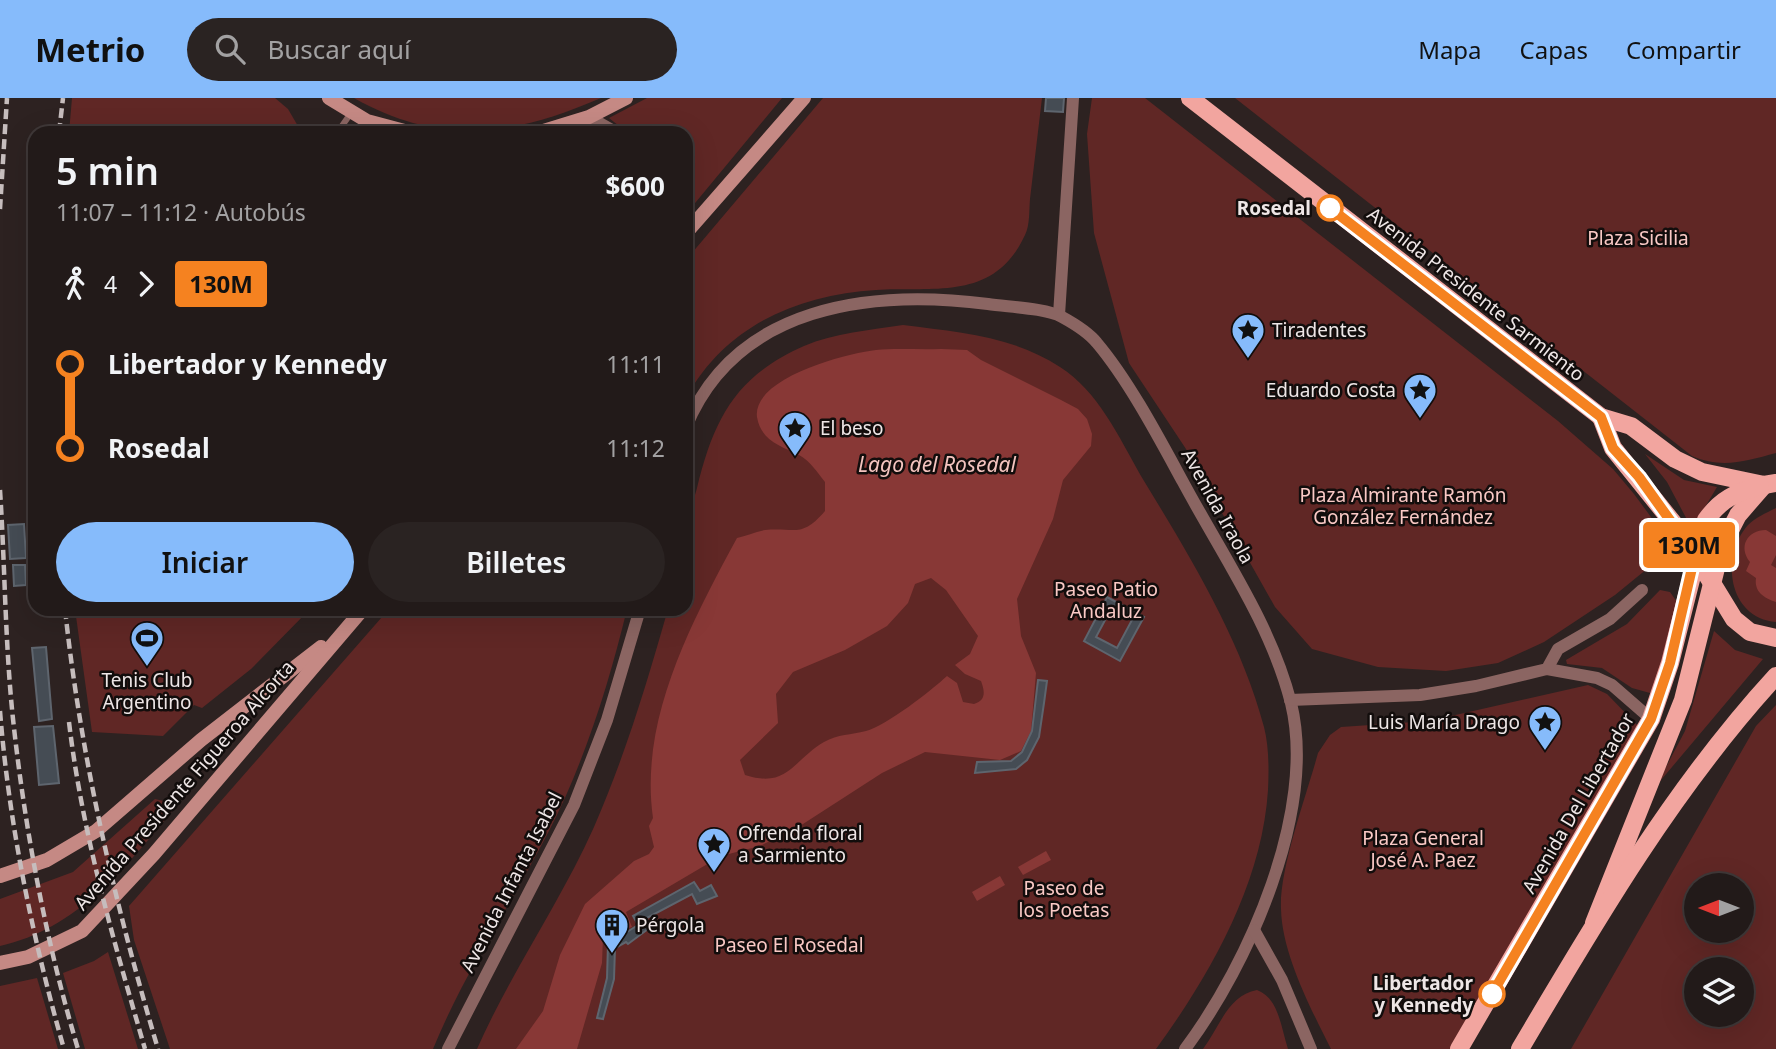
<!DOCTYPE html>
<html lang="es">
<meta charset="utf-8">
<style>
:root{--surface:#221a19;--page:#2a2322;--text:#f1f3f6;--muted:#a2a1a2;--line:#3f3838;--accent:#86bbfb}
body{margin:0;font-family:"Noto Sans",sans-serif;background:var(--page);color:var(--text);height:100vh;display:flex;flex-direction:column;font-size:26px;white-space:nowrap}
*{box-sizing:border-box;margin:0}
p{font-size:23px;color:var(--muted)}
.icon{flex:none;width:38px;height:38px;fill:none;stroke:currentColor;stroke-width:2;stroke-linecap:round;stroke-linejoin:round}
.map{position:relative;flex:1;overflow:hidden}
.sheet{position:absolute;left:28px;top:28px;width:665px;height:490px;display:flex;flex-direction:column;background:var(--surface);border-radius:21px;box-shadow:0 7px 28px #0002,0 0 0 2px var(--line)}
.sheet>*{flex:none}
.badge{padding:0 14px;border-radius:5px;font-size:24px;line-height:46px}
.needle{width:46px;rotate:270deg}
.buttons{position:absolute;left:1684px;top:775px;display:grid;gap:14px}
.buttons a{display:grid;place-items:center;width:70px;height:70px;border-radius:50%;background:var(--surface);box-shadow:0 7px 28px #0002,0 0 0 2px var(--line);font-size:35px}
.map>.badge{position:absolute;translate:-50% -50%;box-shadow:0 0 0 4px #fff}
.legs{display:flex;align-items:center;gap:10px;height:77px;padding:0 28px;font-size:23px}
.legs p{margin-inline-start:auto}
.headline{display:flex;align-items:center;justify-content:space-between;height:119px;padding:0 28px}
h1{font-size:38px;font-weight:600;line-height:52px}
.primary-button{display:flex;gap:14px;margin-top:auto;padding:14px 28px}
.primary-button a{flex:1;height:80px;border-radius:42px;background:var(--accent);color:#111;font-size:28px;font-weight:600;line-height:80px;text-align:center}
.primary-button a+a{background:var(--page);color:var(--text)}
ul{padding:0 28px;list-style:none}
li{display:flex;align-items:center;gap:24px;height:84px;font-size:26px}
li i{display:grid;place-items:center;width:10px;height:100%;margin:0 9px;background:currentColor}
li i::after{content:'';width:18px;height:18px;margin:-9px;border:5px solid;border-radius:50%;background:var(--surface)}
li p{margin-inline-start:auto}
li:first-child i{background:linear-gradient(#0000 50%,currentColor 0)}
li:last-child i{background:linear-gradient(currentColor 50%,#0000 0)}
header{display:flex;align-items:center;gap:42px;box-sizing:border-box;height:98px;padding:0 35px;background:var(--accent);color:#111}
header strong{font-size:33px}
nav{display:flex;gap:38px;margin-inline-start:auto;font-size:24px}
.search{width:490px;height:63px;background:var(--page);display:flex;align-items:center;gap:18px;box-sizing:border-box;padding:0 24px;border-radius:38px;color:var(--muted);font-size:26px}
.map>svg:first-child{display:block}
.green{fill:#602725;fill-rule:evenodd}
.water{fill:#883836;fill-rule:evenodd}
.building{fill:#454c54;stroke:#5e656e;stroke-width:2;fill-rule:evenodd}
.lines{fill:none;stroke-linecap:round;stroke-linejoin:round}
.lane{stroke:#8b6562;stroke-width:6}
.street{stroke:#8b6562;stroke-width:12}
.secondary{stroke:#c58984;stroke-width:14}
.primary{stroke:#f2a59f;stroke-width:18}
.rail{stroke:#c6bdbd;stroke-width:4.5;stroke-dasharray:10 5;stroke-linecap:butt}
.line-1-casing{stroke:#fff;stroke-width:16}
.line-1{stroke:#f58220;stroke-width:10}
.stop-1-dot{fill:#fff;stroke:#f58220;stroke-width:3.5}
.labels{text-anchor:middle;dominant-baseline:central;stroke-width:5;stroke-linejoin:round;paint-order:stroke}
.stop-label{font-size:19px;font-weight:bold;fill:#eee6e6;stroke:#120d0c;text-anchor:end}
.park-label{font-size:19px;fill:#fac9c5;stroke:#120d0c}
.street-label{font-size:19px;fill:#eee6e6;stroke:#120d0c}
.poi-label{font-size:19px;fill:#eee6e6;stroke:#120d0c;text-anchor:start}
.water-label{font-size:21px;font-style:italic;fill:#f4c4bf;stroke:#120d0c}
</style>
<header>
<strong>Metrio</strong>
<div class="search"><svg class="icon" aria-label="search" viewBox="0 0 24 24"><circle cx="10" cy="10" r="6"/><path d="M15 15l6 6"/></svg>Buscar aquí</div>
<nav><a>Mapa</a><a>Capas</a><a>Compartir</a></nav>
</header>
<div class="map">
<svg width="1776" height="951" viewBox="0 0 1776 951">
<rect width="100%" height="100%" fill="#2d2221"/>
<g class="green">
<path d="M 72,0 L 275,0 L 288,11 L 302,35 L 69,35 Z"/>
<path d="M 354,0 L 601,0 C 513,38 441,49 354,0 Z"/>
<path d="M 647,0 L 782,0 L 686,116 L 686,35 L 628,35 L 609,20 Z"/>
<path d="M 823,0 L 1042,0 C 1038,34 1034,67 1030,101 C 1029,112 1030,127 1025,137 C 994,204 934,188 876,192 C 797,197 725,228 686,300 L 686,162 Z"/>
<path d="M 1092,0 L 1145,0 L 1558,323 L 1613,371 L 1634,396 L 1665,438 L 1668,447 L 1664,457 L 1615,497 L 1544,544 L 1498,565 L 1446,573 L 1378,569 L 1312,551 L 1275,509 L 1186,351 L 1129,265 L 1094,135 L 1087,36 Z"/>
<path d="M 1235,0 L 1776,0 L 1776,355 C 1746,363 1722,371 1692,358 Z"/>
<path d="M 903,227 C 958,234 1013,238 1060,269 C 1098,293 1119,339 1141,378 C 1189,457 1240,539 1264,629 C 1269,648 1269,672 1268,692 C 1262,786 1210,877 1156,951 L 477,951 C 511,874 560,805 594,729 C 625,658 647,585 668,511 L 686,511 C 686,486 684,461 686,436 C 687,421 693,405 697,390 C 714,320 736,278 804,248 C 834,235 871,232 903,227 Z"/>
<path d="M 1645,356 L 1684,382 L 1717,389 L 1692,431 L 1667,384 Z"/>
<path d="M 1776,410 L 1776,524 C 1728,520 1720,458 1748,427 C 1756,419 1766,415 1776,410 Z"/>
<path d="M 1660,492 L 1670,494 L 1677,504 L 1656,589 L 1650,595 L 1632,590 L 1602,570 L 1567,566 L 1566,562 L 1627,526 Z"/>
<path d="M 75,511 L 310,511 L 251,571 L 202,610 L 194,607 L 163,638 L 92,634 Z"/>
<path d="M 389,511 L 627,511 C 609,586 584,665 549,733 C 511,806 464,875 433,951 L 170,951 L 134,842 L 129,808 Z"/>
<path d="M 1714,533 L 1735,552 L 1763,561 L 1656,688 L 1685,633 Z"/>
<path d="M 1588,587 L 1607,596 L 1638,628 L 1451,951 L 1331,951 C 1311,911 1282,856 1281,811 C 1279,771 1307,696 1318,655 L 1330,637 L 1341,629 L 1429,623 Z"/>
<path d="M 1776,607 L 1776,951 L 1571,951 L 1756,628 ZM 1696,788 L 1741,788 L 1741,833 L 1696,833 ZM 1696,872 L 1741,872 L 1741,917 L 1696,917 Z"/>
<path d="M 155,701 L 168,704 L 173,712 C 125,770 77,831 0,848 L 0,801 L 73,774 Z"/>
<path d="M 108,854 L 138,951 L 85,951 L 63,875 L 94,863 Z"/>
<path d="M 37,880 L 58,951 L 0,951 L 0,888 Z"/>
<path d="M 1257,892 C 1279,900 1281,930 1288,951 L 1203,951 C 1219,930 1228,897 1257,892 Z"/>
</g>
<g class="water">
<path d="M 941,251 L 967,252 L 981,262 L 1061,302 L 1078,311 L 1087,321 L 1092,336 L 1091,348 L 1063,382 L 1053,421 L 1017,501 L 1021,538 L 1036,575 L 1031,633 L 1021,653 L 1000,662 L 925,654 L 882,675 L 803,726 L 760,748 L 721,758 L 626,814 L 632,829 L 603,838 L 602,865 L 577,951 L 516,951 L 543,913 L 560,857 L 585,806 L 634,763 L 649,756 L 654,749 L 649,728 L 653,720 C 639,622 691,525 737,440 C 746,438 755,434 765,432 C 795,429 801,441 825,413 L 825,384 C 818,375 809,362 799,357 C 781,348 761,343 757,319 C 752,280 847,255 876,252 C 897,250 919,252 941,251 ZM 931,480 L 946,492 L 978,538 L 970,556 L 955,567 L 965,576 L 981,583 C 985,594 986,602 974,606 L 963,604 L 957,585 L 947,578 C 932,592 886,628 866,633 C 851,637 838,636 824,644 C 793,662 788,691 745,677 L 740,662 L 778,625 L 776,596 L 793,574 L 845,552 L 887,528 L 908,505 L 915,486 Z"/>
<path d="M 1766,432 L 1776,438 L 1776,457 L 1771,467 L 1776,470 L 1776,504 C 1764,500 1754,494 1756,480 L 1746,473 L 1750,464 C 1738,449 1747,432 1766,432 Z"/>
<path d="M 1046,753 L 1051,762 L 1023,777 L 1018,769 Z"/>
<path d="M 1000,778 L 1005,787 L 977,803 L 972,794 Z"/>
</g>
<g class="building">
<path d="M 1046,0 L 1064,0 L 1063,14 L 1045,13 Z"/>
<path d="M 24,426 L 26,460 L 10,461 L 8,427 Z"/>
<path d="M 13,467 L 25,467 L 26,487 L 14,488 Z"/>
<path d="M 1107,499 L 1144,519 L 1120,563 L 1084,543 ZM 1111,511 L 1132,522 L 1117,550 L 1096,539 Z"/>
<path d="M 46,549 L 52,621 L 39,623 L 32,550 Z"/>
<path d="M 1038,582 L 1047,583 L 1044,605 L 1039,639 L 1027,662 L 1016,671 L 975,675 L 977,664 L 1011,663 L 1022,654 L 1032,633 Z"/>
<path d="M 53,628 L 59,685 L 39,687 L 34,629 Z"/>
<path d="M 694,784 L 700,793 L 711,787 L 717,798 L 697,806 L 692,796 L 643,822 L 648,831 L 628,846 L 626,844 L 615,850 L 614,881 L 603,921 L 597,920 L 607,880 L 608,846 L 638,827 L 633,818 Z"/>
</g>
<g class="lines">
<path class="lane" d="M 337,35 L 351,15"/>
<g class="street">
<path d="M 589,19 L 617,35"/>
<path d="M 1059,217 L 1073,0"/>
<path d="M 686,329 C 736,207 871,191 988,206 C 1007,209 1046,210 1062,219 C 1073,225 1089,235 1097,245 C 1129,283 1159,340 1183,384 C 1221,455 1271,526 1291,605 C 1317,712 1249,866 1185,951"/>
<path d="M 1547,571 L 1597,580 L 1612,587 L 1651,621"/>
<path d="M 1290,602 L 1420,597 L 1476,588 L 1547,571 L 1558,551 L 1610,521 L 1642,492"/>
<path d="M 1254,832 L 1282,882 L 1311,951"/>
<path d="M 448,951 L 574,707 L 607,622 L 640,511"/>
</g>
<g class="secondary">
<path d="M 329,0 L 367,23 L 412,35"/>
<path d="M 537,35 L 589,19 L 626,0"/>
<path d="M 686,135 L 804,0"/>
<path d="M 0,778 L 47,762 L 96,733 L 201,642 L 321,549"/>
<path d="M 0,865 L 28,859 L 82,833 L 154,756 L 363,511"/>
</g>
<g class="primary">
<path d="M 1190,0 L 1601,319 L 1631,328 L 1675,361 L 1702,374 L 1764,387 L 1776,385"/>
<path d="M 1601,319 L 1613,350 L 1682,436 L 1734,521 L 1750,534 L 1776,540"/>
<path d="M 1594,825 L 1683,602 L 1721,450 L 1738,417 L 1764,387"/>
<path d="M 1459,951 L 1651,621 L 1670,565 L 1706,422 C 1721,401 1735,395 1760,388"/>
<path d="M 1520,951 C 1596,822 1674,689 1776,578"/>
</g>
<g class="rail">
<path d="M 59,35 L 63,0"/>
<path d="M 0,111 L 7,0"/>
<path d="M 0,392 C 5,468 5,545 13,621 C 25,732 46,844 78,951"/>
<path d="M 65,511 C 81,661 115,806 158,951"/>
<path d="M 0,613 C 9,727 33,842 64,951"/>
<path d="M 69,624 C 82,735 114,844 145,951"/>
</g>
</g>
<g class="lines">
<defs>
<path id="line-1" d="M 1330,110 L 1601,319 L 1613,350 L 1639,379 L 1695,457 L 1670,565 L 1651,621 L 1492,896"/>
</defs>
<use href="#line-1" class="line-1-casing"/>
<use href="#line-1" class="line-1"/>
</g>
<defs>
<symbol id="sight-pin" viewBox="-11 -11 22 30"><path d="M0 17L-7.5 6A9.5 9.5 0 1 1 7.5 6Z" fill="#86bbfb" stroke="#120d0c"/><path d="M0-6L1.8-2.2L6-1.7L2.9 1.2L3.7 5.4L0 3.3L-3.7 5.4L-2.9 1.2L-6-1.7L-1.8-2.2Z" fill="#111"/></symbol>
<symbol id="stadium-pin" viewBox="-11 -11 22 30"><path d="M0 17L-7.5 6A9.5 9.5 0 1 1 7.5 6Z" fill="#86bbfb" stroke="#120d0c"/><path d="M0-5a6.5 5 0 1 0 0 10a6.5 5 0 1 0 0-10ZM-3.5-1.8h7v3.6h-7Z" fill="#111"/></symbol>
<symbol id="building-pin" viewBox="-11 -11 22 30"><path d="M0 17L-7.5 6A9.5 9.5 0 1 1 7.5 6Z" fill="#86bbfb" stroke="#120d0c"/><path d="M-4-6H4V6H1V3H-1V6H-4ZM-2.5-4.3h1.7v1.8h-1.7ZM.8-4.3h1.7v1.8H.8ZM-2.5-1h1.7V.8h-1.7ZM.8-1h1.7V.8H.8Z" fill="#111"/></symbol>
</defs>
<g fill-rule="evenodd">
<use href="#sight-pin" x="1229" y="213" width="38" height="52"/>
<use href="#sight-pin" x="1401" y="273" width="38" height="52"/>
<use href="#sight-pin" x="776" y="311" width="38" height="52"/>
<use href="#stadium-pin" x="128" y="521" width="38" height="52"/>
<use href="#sight-pin" x="1526" y="605" width="38" height="52"/>
<use href="#sight-pin" x="695" y="727" width="38" height="52"/>
<use href="#building-pin" x="593" y="808" width="38" height="52"/>
</g>
<g class="stop-1-dot">
<circle cx="1330" cy="110" r="12"/>
<circle cx="1492" cy="896" r="12"/>
</g>
<g class="labels">
<g class="stop-label">
<text x="1311" y="110">Rosedal</text>
<text x="1473" y="885">Libertador<tspan x="1473" dy="22">y Kennedy</tspan></text>
</g>
<g class="park-label">
<text x="1638" y="140">Plaza Sicilia</text>
<text x="1403" y="397">Plaza Almirante Ramón<tspan x="1403" dy="22">González Fernández</tspan></text>
<text x="1106" y="491">Paseo Patio<tspan x="1106" dy="22">Andaluz</tspan></text>
<text x="1423" y="740">Plaza General<tspan x="1423" dy="22">José A. Paez</tspan></text>
<text x="1064" y="790">Paseo de<tspan x="1064" dy="22">los Poetas</tspan></text>
<text x="789" y="847">Paseo El Rosedal</text>
</g>
<g class="street-label">
<text transform="translate(1476 196) rotate(38)">Avenida Presidente Sarmiento</text>
<text transform="translate(1218 408) rotate(61)">Avenida Iraola</text>
<text transform="translate(184 687) rotate(-49)">Avenida Presidente Figueroa Alcorta</text>
<text transform="translate(1578 705) rotate(-60)">Avenida Del Libertador</text>
<text transform="translate(511 784) rotate(-63)">Avenida Infanta Isabel</text>
</g>
<g class="poi-label">
<text x="1272" y="232">Tiradentes</text>
<text x="1396" y="292" text-anchor="end">Eduardo Costa</text>
<text x="820" y="330">El beso</text>
<text x="147" y="582" text-anchor="middle">Tenis Club<tspan x="147" dy="22">Argentino</tspan></text>
<text x="1520" y="624" text-anchor="end">Luis María Drago</text>
<text x="738" y="735">Ofrenda floral<tspan x="738" dy="22">a Sarmiento</tspan></text>
<text x="636" y="827">Pérgola</text>
</g>
<g class="water-label">
<text x="937" y="366">Lago del Rosedal</text>
</g>
</g>
</svg>
<div class="buttons">
<a><svg class="needle" viewBox="-14 -14 28 28"><path d="M0-13l5 13h-10z" fill="#e53935"/><path d="M0 13l5-13h-10z" fill="#a2a1a2"/></svg></a>
<a><svg class="icon" aria-label="layers" viewBox="0 0 24 24"><path d="M12 4l9 5-9 5-9-5zM3 14l9 5 9-5"/></svg></a>
</div>
<b class="badge" style="left:1689px;top:447px;background:#f58220;color:#111">130M</b>
<section class="sheet">
<div class="headline"><div><h1>5 min</h1><p>11:07 – 11:12 · Autobús</p></div><b>$600</b></div>
<div class="legs"><svg class="icon" aria-label="walk" viewBox="0 0 24 24"><circle cx="13" cy="4" r="2"/><path d="M13 8l-2 6 4 7M11 14l-3 7M7 12l3-4h3l4 4"/></svg>4<svg class="icon" aria-label="forward" viewBox="0 0 24 24"><path d="M9 5l7 7-7 7"/></svg><b class="badge" style="background:#f58220;color:#111">130M</b></div>
<ul>
<li><i style="color:#f58220"></i><b>Libertador y Kennedy</b><p>11:11</p></li>
<li><i style="color:#f58220"></i><b>Rosedal</b><p>11:12</p></li>
</ul>
<div class="primary-button"><a>Iniciar</a><a>Billetes</a></div>
</section>
</div>
